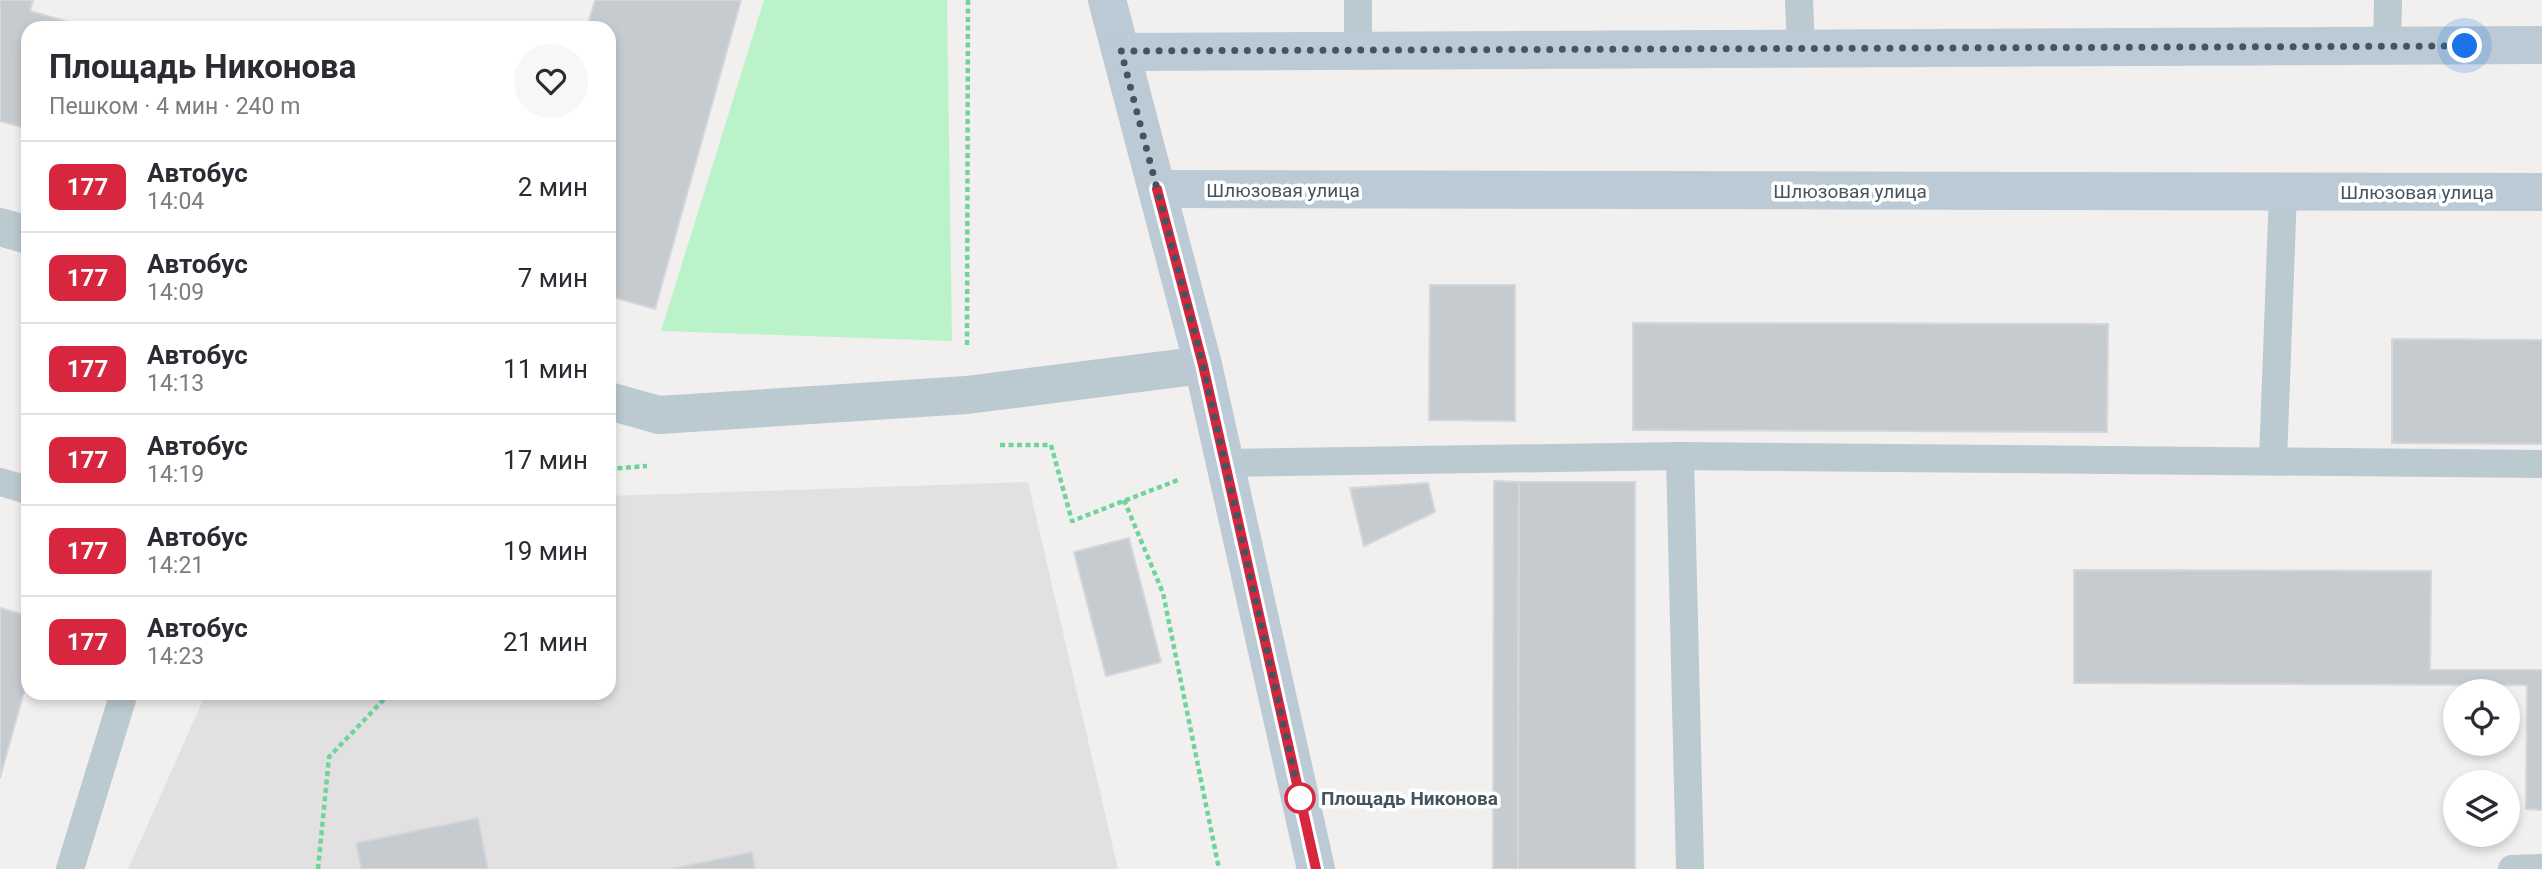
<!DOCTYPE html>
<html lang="ru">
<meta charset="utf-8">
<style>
:root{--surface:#fff;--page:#f7f7f7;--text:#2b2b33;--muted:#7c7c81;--line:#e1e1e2}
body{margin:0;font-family:Roboto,sans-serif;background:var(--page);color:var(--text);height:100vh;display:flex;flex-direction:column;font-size:26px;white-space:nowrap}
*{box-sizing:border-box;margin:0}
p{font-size:23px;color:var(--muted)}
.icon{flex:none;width:38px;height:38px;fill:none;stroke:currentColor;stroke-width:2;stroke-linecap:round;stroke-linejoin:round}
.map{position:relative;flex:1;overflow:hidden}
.drawer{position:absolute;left:21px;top:21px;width:595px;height:679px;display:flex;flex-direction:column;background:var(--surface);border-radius:21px;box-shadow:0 4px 10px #0003}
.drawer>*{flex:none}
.badge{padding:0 14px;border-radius:10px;font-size:24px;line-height:46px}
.tools{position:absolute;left:2443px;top:679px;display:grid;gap:14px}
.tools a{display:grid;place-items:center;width:77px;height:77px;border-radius:50%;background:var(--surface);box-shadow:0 4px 10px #0003;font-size:35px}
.you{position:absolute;width:35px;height:35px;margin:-18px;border:5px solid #fff;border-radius:50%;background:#1a73e8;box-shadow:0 0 0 10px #1a73e833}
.map>.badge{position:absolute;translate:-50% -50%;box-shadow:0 0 0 4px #fff}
.round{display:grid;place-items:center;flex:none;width:74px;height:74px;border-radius:37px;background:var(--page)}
.overview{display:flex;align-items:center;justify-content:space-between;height:119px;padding:0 28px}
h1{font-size:33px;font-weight:700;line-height:52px}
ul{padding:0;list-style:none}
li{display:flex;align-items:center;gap:21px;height:91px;padding:0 28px;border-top:2px solid var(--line)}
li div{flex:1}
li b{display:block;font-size:26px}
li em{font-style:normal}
li .badge{min-width:77px;font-weight:700;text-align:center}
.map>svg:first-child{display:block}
.education{fill:#e3e0e1}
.green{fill:#baf3ca}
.building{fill:#c6cbd0;stroke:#d3d6db;stroke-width:2}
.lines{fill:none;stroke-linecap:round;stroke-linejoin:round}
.path{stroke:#6ed598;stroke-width:4.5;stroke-dasharray:5 3.5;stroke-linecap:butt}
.lane{stroke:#bbc9d0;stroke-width:28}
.street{stroke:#bbc9d0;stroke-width:38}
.secondary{stroke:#bbcad5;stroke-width:38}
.line-casing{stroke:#fff;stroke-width:16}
.line{stroke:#d7263d;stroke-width:10}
.walk{stroke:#45555f;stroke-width:7;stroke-dasharray:0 12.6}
.stop-dot{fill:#fff;stroke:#d7263d;stroke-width:3.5}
.labels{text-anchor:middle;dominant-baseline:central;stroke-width:7;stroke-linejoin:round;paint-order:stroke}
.street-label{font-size:19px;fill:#45555f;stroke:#fff}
.stop-label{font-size:19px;font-weight:bold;fill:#45555f;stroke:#fff;text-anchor:start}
</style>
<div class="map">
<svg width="2542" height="869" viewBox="0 0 2542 869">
<rect width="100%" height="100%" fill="#f2efef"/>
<path class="education" d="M 1028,482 L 1118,869 L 128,869 L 206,693 L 609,693 L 609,496 Z"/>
<path class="green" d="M 764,0 L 947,0 L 952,341 L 661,331 Z"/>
<g class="building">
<path d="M 0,0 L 33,0 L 30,11 L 85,27 L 28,28 L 28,129 L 0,121 Z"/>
<path d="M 595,0 L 741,0 L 655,309 L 609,296 L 609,28 L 587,28 Z"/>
<path d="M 1430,285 L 1515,285 L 1515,421 L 1429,420 Z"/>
<path d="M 1633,323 L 2108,324 L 2107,432 L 1633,430 Z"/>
<path d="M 2392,339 L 2542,340 L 2542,444 L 2392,443 Z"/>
<path d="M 1494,481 L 1519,482 L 1518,869 L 1493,869 Z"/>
<path d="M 1519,482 L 1635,482 L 1635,869 L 1518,869 Z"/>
<path d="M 1428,483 L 1435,512 L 1364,546 L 1350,488 Z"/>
<path d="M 1129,538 L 1161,662 L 1106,676 L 1074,552 Z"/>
<path d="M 2074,570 L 2431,571 L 2430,670 L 2542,670 L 2542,810 L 2526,809 L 2527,685 L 2074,683 Z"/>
<path d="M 0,608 L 28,616 L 28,677 L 0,778 Z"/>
<path d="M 478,818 L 488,869 L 361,869 L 356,843 Z"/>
<path d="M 752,852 L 755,869 L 671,869 Z"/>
</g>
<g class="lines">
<g class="path">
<path d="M 967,345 L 968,0"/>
<path d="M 1000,445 L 1051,445 L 1072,521 L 1178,480"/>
<path d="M 609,469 L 647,466"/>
<path d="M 1124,500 L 1163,593 L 1219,869"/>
<path d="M 318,869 L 329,757 L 390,693"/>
</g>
<g class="lane">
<path d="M 1358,0 L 1358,51"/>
<path d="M 1799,0 L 1801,49"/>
<path d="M 2387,46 L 2388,0"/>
<path d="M 2273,461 L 2283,192"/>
<path d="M 1225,463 L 1680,456"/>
<path d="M 0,482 L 28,490"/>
<path d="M 70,869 L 124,693"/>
<path d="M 1690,869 L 1680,456 L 2542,464"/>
<path d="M 2512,869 L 2542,868"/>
</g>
<g class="street">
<path d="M 0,227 L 28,235"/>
<path d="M 609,401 L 659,415 L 967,395 L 1203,365"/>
</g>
<g class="secondary">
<path d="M 1107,0 L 1203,365 L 1316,869"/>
<path d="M 1121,52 L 2542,45"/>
<path d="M 1157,189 L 2542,192"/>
</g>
</g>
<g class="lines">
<defs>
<path id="line" d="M 1157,189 L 1203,365 L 1316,869"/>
</defs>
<use href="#line" class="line-casing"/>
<use href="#line" class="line"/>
<path class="walk" d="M 1300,798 L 1203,365 L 1121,51 L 2465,46"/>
</g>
<circle class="stop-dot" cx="1300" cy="798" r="14"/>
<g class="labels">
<g class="street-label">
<text x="1283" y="190">Шлюзовая улица</text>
<text x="1850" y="191">Шлюзовая улица</text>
<text x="2417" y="192">Шлюзовая улица</text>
</g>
<g class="stop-label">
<text x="1321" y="798">Площадь Никонова</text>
</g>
</g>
</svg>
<div class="tools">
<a><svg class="icon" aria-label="locate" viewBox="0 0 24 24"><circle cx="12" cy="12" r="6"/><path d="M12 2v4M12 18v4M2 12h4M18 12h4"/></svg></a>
<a><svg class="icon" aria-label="layers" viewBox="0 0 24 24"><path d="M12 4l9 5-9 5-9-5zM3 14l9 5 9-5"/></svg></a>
</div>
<div class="you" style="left:2465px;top:46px"></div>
<section class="drawer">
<div class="overview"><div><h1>Площадь Никонова</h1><p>Пешком · 4 мин · 240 m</p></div><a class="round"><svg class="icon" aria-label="heart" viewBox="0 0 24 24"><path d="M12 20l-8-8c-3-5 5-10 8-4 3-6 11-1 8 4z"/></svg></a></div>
<ul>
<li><span class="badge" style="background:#d7263d;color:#fff">177</span><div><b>Автобус</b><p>14:04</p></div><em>2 мин</em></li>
<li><span class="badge" style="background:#d7263d;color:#fff">177</span><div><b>Автобус</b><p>14:09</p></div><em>7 мин</em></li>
<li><span class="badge" style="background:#d7263d;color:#fff">177</span><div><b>Автобус</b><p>14:13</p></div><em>11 мин</em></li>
<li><span class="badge" style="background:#d7263d;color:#fff">177</span><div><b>Автобус</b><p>14:19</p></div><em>17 мин</em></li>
<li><span class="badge" style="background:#d7263d;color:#fff">177</span><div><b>Автобус</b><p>14:21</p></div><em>19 мин</em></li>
<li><span class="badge" style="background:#d7263d;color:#fff">177</span><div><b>Автобус</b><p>14:23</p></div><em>21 мин</em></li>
</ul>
</section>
</div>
